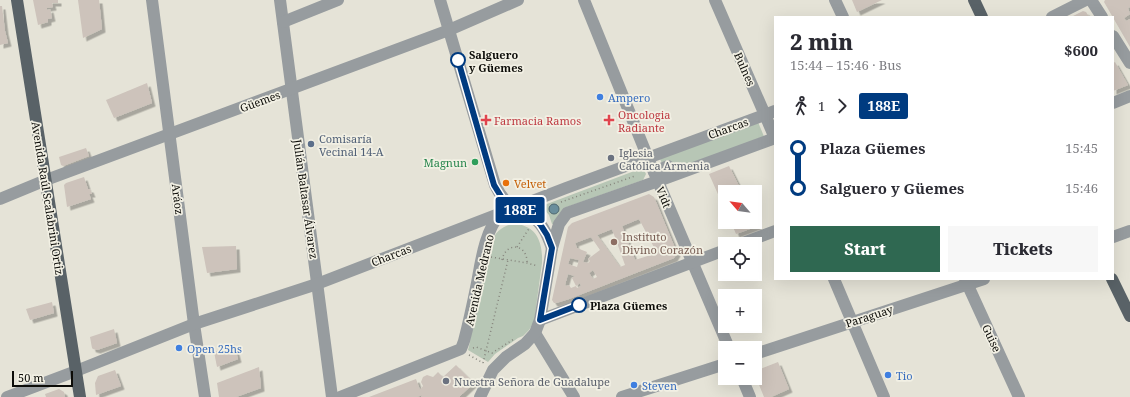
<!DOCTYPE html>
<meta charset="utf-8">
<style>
:root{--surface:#fff;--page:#f7f7f7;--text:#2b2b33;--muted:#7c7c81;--accent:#2f6851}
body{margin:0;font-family:"Noto Serif",serif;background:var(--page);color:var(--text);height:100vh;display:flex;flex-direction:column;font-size:15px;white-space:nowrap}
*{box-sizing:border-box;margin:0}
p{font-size:13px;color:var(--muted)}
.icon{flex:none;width:22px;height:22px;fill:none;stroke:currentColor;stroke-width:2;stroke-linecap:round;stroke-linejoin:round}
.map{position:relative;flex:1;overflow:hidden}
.sheet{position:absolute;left:774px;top:16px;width:340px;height:264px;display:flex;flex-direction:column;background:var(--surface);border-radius:0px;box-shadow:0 4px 16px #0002}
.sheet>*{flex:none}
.badge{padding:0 8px;border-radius:3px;font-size:14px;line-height:26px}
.needle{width:26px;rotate:298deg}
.fabs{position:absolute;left:718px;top:185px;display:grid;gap:8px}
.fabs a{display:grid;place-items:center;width:44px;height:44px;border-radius:0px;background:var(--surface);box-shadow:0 4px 16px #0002;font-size:20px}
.scale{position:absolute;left:12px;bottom:10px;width:61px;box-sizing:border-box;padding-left:4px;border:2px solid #0c0c08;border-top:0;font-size:11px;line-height:14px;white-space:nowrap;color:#0c0c08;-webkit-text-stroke:3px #f2f0e4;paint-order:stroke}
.map>.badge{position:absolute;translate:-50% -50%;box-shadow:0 0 0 2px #fff}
.legs{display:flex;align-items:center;gap:6px;height:44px;padding:0 16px;font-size:13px}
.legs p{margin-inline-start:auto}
.headline{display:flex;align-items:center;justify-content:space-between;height:68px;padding:0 16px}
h1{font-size:22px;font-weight:800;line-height:30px}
.primary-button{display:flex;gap:8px;margin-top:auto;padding:8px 16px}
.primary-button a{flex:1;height:46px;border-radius:0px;background:var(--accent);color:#fff;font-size:16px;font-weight:800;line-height:46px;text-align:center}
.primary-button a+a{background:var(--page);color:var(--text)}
ul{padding:0 16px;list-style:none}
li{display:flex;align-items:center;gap:14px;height:40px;font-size:15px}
li i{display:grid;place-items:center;width:6px;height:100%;margin:0 5px;background:currentColor}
li i::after{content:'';width:10px;height:10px;margin:-5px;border:3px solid;border-radius:50%;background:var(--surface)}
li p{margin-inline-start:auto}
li:first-child i{background:linear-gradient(#0000 50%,currentColor 0)}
li:last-child i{background:linear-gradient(currentColor 50%,#0000 0)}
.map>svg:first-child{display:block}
.green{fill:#b7c6b5}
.water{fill:#6a8e9c;stroke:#4e6770}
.building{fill:#cdc3bb;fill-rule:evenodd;filter:url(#shadow)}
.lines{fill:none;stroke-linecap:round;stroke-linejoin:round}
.path{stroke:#85847c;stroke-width:1.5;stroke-dasharray:1 3;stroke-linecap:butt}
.minor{stroke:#979c9f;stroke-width:12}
.major{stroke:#596267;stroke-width:12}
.line-1-casing{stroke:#fff;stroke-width:9}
.line-1{stroke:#003b80;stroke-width:6}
.stop-1-dot{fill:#fff;stroke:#003b80;stroke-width:2}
.shop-dot{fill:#3f7fe0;stroke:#f2f0e4;stroke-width:1.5}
.health-dot{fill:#e0444e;stroke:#f2f0e4;stroke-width:1.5}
.service-dot{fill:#5c6f8a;stroke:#f2f0e4;stroke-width:1.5}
.worship-dot{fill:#6b7280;stroke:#f2f0e4;stroke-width:1.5}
.leisure-dot{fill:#2e9e5b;stroke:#f2f0e4;stroke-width:1.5}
.food-dot{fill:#e8710a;stroke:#f2f0e4;stroke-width:1.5}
.education-dot{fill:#8d6e63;stroke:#f2f0e4;stroke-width:1.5}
.labels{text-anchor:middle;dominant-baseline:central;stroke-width:3.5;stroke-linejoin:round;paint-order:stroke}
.stop-label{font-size:11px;font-weight:bold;fill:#0c0c08;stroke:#f2f0e4;text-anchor:start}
.street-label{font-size:11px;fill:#0c0c08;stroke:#f2f0e4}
.shop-label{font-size:11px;fill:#366cbe;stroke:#f2f0e4;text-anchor:start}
.health-label{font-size:11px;fill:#be3a42;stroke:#f2f0e4;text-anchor:start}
.service-label{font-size:11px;fill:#4e5e75;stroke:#f2f0e4;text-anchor:start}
.worship-label{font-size:11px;fill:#5b616d;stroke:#f2f0e4;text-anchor:start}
.leisure-label{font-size:11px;fill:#27864d;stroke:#f2f0e4;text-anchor:end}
.food-label{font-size:11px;fill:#c56008;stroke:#f2f0e4;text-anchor:start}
.education-label{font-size:11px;fill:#785e54;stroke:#f2f0e4;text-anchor:start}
</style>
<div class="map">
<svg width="1130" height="397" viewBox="0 0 1130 397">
<defs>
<filter id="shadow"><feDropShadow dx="3.5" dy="3.5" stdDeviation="0" flood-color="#0004"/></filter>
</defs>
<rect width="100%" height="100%" fill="#e5e3d7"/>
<g class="green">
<path d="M 758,122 L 765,139 L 667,175 L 660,159 Z"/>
<path d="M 637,170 L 644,170 L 646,174 L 643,180 L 564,208 L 559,214 L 554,224 L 552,224 L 549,215 L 543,208 L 539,207 Z"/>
<path d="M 512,224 C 536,224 543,241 542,263 L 534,322 L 529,330 L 523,336 L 518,338 L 495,354 L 488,362 L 468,350 L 470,342 L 471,326 L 491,242 C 496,232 501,227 512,224 Z"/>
</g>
<circle class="water" cx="554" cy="209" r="5"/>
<g class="building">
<path d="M 33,0 L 58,0 L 58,3 L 52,3 L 53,7 L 47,8 L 47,10 L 50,9 L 52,18 L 48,19 L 48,22 L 38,25 Z"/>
<path d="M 78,0 L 99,0 L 102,29 L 83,38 Z"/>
<path d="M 852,0 L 882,0 L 857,12 Z"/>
<path d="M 1105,0 L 1130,0 L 1130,7 L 1128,8 L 1130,14 L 1124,18 L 1126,21 L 1130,19 L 1130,47 L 1104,2 Z"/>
<path d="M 0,6 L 2,6 L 5,31 L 8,43 L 0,45 Z"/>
<path d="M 1083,11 L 1086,12 L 1089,17 L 1071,17 Z"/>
<path d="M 1115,62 L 1128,85 L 1113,91 L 1113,63 Z"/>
<path d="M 147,83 L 152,103 L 114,118 L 106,100 Z"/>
<path d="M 86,148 L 89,156 L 63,166 L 61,165 L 59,157 Z"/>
<path d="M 729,166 L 742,192 L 725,192 L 725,210 L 709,174 Z"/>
<path d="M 84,177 L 88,189 L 90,189 L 92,194 L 89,194 L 91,199 L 67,207 L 64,185 L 66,183 Z"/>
<path d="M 649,194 L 654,197 L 677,253 L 674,258 L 569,299 L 556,303 L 554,303 L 552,300 L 568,227 L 572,223 ZM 639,219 L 657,253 L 635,260 L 622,226 ZM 612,229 L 625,265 L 620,267 L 597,235 ZM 591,237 L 600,250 L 588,259 L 590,261 L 588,263 L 583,262 L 587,252 L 577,248 L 575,243 ZM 570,258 L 579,260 L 577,267 L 568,264 ZM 593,270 L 597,277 L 593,279 L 589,273 ZM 568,274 L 575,276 L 572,278 L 576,286 L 580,283 L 581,286 L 577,288 L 576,286 L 571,288 L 569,285 L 566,286 L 565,285 Z"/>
<path d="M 755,219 L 758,226 L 736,234 L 731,222 L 755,222 Z"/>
<path d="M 236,246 L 237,269 L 207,273 L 202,247 Z"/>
<path d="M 52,302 L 54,313 L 30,320 L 26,309 Z"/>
<path d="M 114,329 L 117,343 L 97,350 L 93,349 L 92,348 L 90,337 Z"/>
<path d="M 234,344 L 238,359 L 217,367 L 214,352 Z"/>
<path d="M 778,362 L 789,389 L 771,397 L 764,397 L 755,375 L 755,371 Z"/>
<path d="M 456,365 L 474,383 L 460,396 L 460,397 L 421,397 L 422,395 L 417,397 L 369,397 L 416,379 L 420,390 L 423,386 L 421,382 L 423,377 L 427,375 L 433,377 L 438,372 L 443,377 Z"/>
<path d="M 259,367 L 261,388 L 236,397 L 219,397 L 217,383 Z"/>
<path d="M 115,370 L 121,386 L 96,395 L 95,383 L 98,376 Z"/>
<path d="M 59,389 L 64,392 L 65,397 L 46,397 L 45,394 Z"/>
</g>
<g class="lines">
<g class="path">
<path d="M 561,202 L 635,176"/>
<path d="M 517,247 L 530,227"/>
<path d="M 491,257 L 527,263 L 538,266"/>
<path d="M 502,260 C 506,241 527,244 527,262"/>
<path d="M 473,348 L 476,347 L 492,353 L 514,339"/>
<path d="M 469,355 L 483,363"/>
<path d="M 483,363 L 508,260"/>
</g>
<g class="minor">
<path d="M 152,0 L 194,324 L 205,397"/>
<path d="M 280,0 L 332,397"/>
<path d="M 440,0 L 495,185 C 499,193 504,201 512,207 C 519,212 528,212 535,219 C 544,226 548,237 552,248"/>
<path d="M 584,0 L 648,158 L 729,348"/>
<path d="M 715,0 L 775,138"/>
<path d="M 835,0 L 843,17"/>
<path d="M 1091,0 L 1102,17"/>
<path d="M 1052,17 L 1086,0"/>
<path d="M 283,22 L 338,0"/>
<path d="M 1113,36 L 1130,63"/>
<path d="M 1113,103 L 1130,96"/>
<path d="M 654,172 L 668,166"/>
<path d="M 0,199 L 46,180 L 449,30 L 518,0"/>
<path d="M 1113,237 L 1130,231"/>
<path d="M 740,244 L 775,231"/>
<path d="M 834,279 L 884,397"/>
<path d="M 965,279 L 1019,397"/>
<path d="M 540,320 L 725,250"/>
<path d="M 535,333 L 574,397"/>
<path d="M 755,354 L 984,279"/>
<path d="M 742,378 L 750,397"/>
<path d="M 7,397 L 76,371 L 194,324 L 317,284 L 566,188 L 775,111"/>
<path d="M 340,397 L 461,349 L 464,341 C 469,322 473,303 477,283 C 481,261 485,230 501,213"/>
<path d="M 480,397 L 493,370 L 506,357 L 525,344 L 535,333 L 540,320 L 552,248 L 559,224 L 567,213 L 658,181 L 775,138"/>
<path d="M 622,397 L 725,364"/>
</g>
<g class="major">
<path d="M 17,0 L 80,397"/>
<path d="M 974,0 L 982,17"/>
<path d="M 1112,279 L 1130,316"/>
</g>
</g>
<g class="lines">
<defs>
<path id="line-1" d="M 458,60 L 494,185 L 502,198 L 513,208 L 530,215 L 540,224 L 547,235 L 552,248 L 540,320 L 579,305"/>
</defs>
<use href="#line-1" class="line-1-casing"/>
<use href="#line-1" class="line-1"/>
</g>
<g class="stop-1-dot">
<circle cx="458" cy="60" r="7"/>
<circle cx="579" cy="305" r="7"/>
</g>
<g class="shop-dot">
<circle cx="600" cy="97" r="4"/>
<circle cx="179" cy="348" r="4"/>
<circle cx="888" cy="375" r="4"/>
<circle cx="634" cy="385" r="4"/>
</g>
<g class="health-dot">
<path d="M484 114h4v4h4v4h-4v4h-4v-4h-4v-4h4z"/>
<path d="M607 114h4v4h4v4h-4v4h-4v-4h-4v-4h4z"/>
</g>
<circle class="service-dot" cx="311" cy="144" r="4"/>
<g class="worship-dot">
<circle cx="611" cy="158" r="4"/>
<circle cx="446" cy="381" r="4"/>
</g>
<circle class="leisure-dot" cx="475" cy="162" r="4"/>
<circle class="food-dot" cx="506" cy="183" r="4"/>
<circle class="education-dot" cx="614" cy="242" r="4"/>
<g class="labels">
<g class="stop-label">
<text x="469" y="54">Salguero<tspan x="469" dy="13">y Güemes</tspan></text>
<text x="590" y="305">Plaza Güemes</text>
</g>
<g class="street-label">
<text transform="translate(745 69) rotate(66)">Bulnes</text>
<text transform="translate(260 101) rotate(-20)">Güemes</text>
<text transform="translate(728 128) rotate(-20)">Charcas</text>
<text transform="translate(664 197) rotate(67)">Vidt</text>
<text transform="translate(48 198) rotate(81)">Avenida Raúl Scalabrini Ortiz</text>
<text transform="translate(178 199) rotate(83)">Aráoz</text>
<text transform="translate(306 199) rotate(82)">Julián Baltasar Álvarez</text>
<text transform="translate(391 255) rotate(-21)">Charcas</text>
<text transform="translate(479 280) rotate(-77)">Avenida Medrano</text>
<text transform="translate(869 316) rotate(-18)">Paraguay</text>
<text transform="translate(992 338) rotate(65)">Guise</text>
</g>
<g class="shop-label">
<text x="608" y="97">Ampero</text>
<text x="187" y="348">Open 25hs</text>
<text x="896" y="375">Tio</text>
<text x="642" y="385">Steven</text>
</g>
<g class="health-label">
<text x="618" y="114">Oncologia<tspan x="618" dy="13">Radiante</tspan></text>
<text x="494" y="120">Farmacia Ramos</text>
</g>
<g class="service-label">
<text x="319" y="138">Comisaría<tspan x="319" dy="13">Vecinal 14-A</tspan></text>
</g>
<g class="worship-label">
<text x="619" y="152">Iglesia<tspan x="619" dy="13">Católica Armenia</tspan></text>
<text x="454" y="381">Nuestra Señora de Guadalupe</text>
</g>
<g class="leisure-label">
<text x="467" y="162">Magnun</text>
</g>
<g class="food-label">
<text x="514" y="183">Velvet</text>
</g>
<g class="education-label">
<text x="622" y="236">Instituto<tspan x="622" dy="13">Divino Corazón</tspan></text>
</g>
</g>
</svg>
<div class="fabs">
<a><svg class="needle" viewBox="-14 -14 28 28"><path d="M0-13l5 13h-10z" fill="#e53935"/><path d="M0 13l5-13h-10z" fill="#7c7c81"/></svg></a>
<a><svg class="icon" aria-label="locate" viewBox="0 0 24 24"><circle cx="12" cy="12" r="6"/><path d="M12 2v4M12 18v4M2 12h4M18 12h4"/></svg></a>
<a>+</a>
<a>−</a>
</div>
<div class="scale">50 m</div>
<b class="badge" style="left:520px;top:210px;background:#003b80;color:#fff">188E</b>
<section class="sheet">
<div class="headline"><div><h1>2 min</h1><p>15:44 – 15:46 · Bus</p></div><b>$600</b></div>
<div class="legs"><svg class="icon" aria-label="walk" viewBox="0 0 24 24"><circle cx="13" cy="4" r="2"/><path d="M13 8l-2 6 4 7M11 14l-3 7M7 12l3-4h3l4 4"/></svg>1<svg class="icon" aria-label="forward" viewBox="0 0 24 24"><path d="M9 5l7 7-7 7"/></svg><b class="badge" style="background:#003b80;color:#fff">188E</b></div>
<ul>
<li><i style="color:#003b80"></i><b>Plaza Güemes</b><p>15:45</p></li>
<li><i style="color:#003b80"></i><b>Salguero y Güemes</b><p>15:46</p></li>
</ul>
<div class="primary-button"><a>Start</a><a>Tickets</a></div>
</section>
</div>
